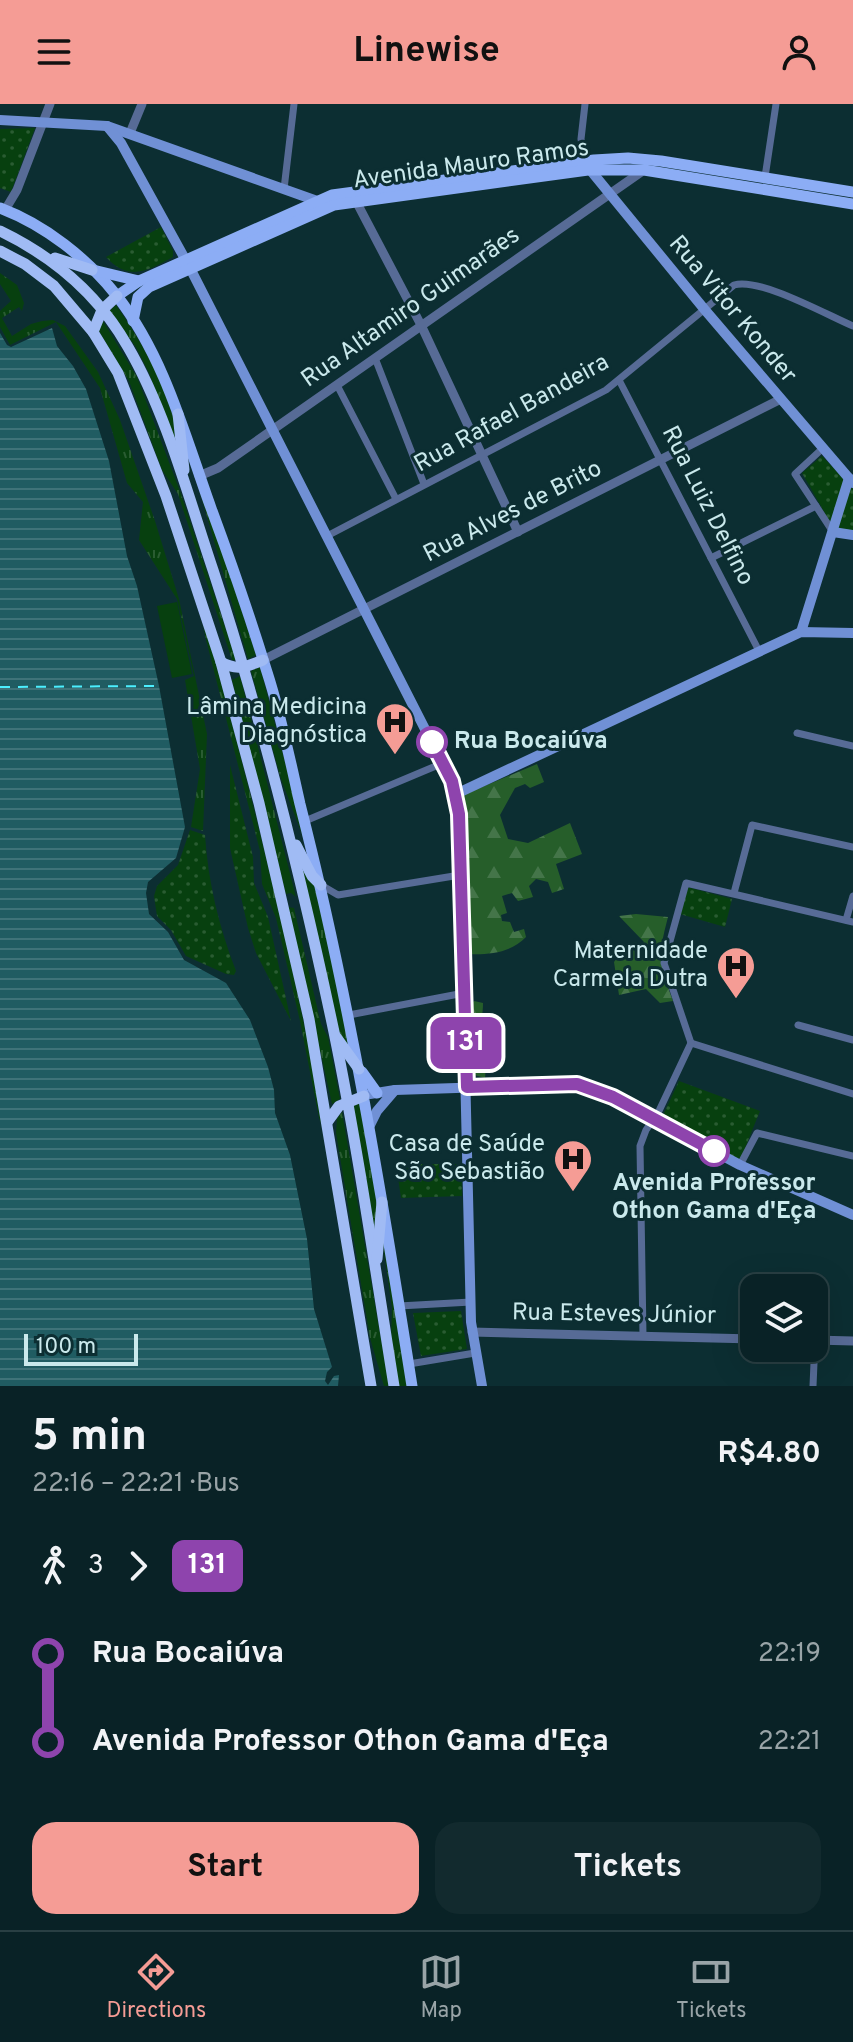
<!DOCTYPE html>
<meta charset="utf-8">
<style>
:root{--surface:#092226;--page:#122a2e;--text:#f1f3f6;--muted:#99a4a7;--line:#293f43;--accent:#f59c95}
body{margin:0;font-family:Overpass,sans-serif;background:var(--page);color:var(--text);height:100vh;display:flex;flex-direction:column;font-size:30px;white-space:nowrap}
*{box-sizing:border-box;margin:0}
p{font-size:26px;color:var(--muted)}
.icon{flex:none;width:44px;height:44px;fill:none;stroke:currentColor;stroke-width:2;stroke-linecap:round;stroke-linejoin:round}
.map{position:relative;height:1282px;overflow:hidden}
.sheet{display:flex;flex-direction:column;background:var(--surface);flex:1}
.sheet>*{flex:none}
.badge{padding:0 16px;border-radius:12px;font-size:28px;line-height:52px}
.tools{position:absolute;left:740px;top:1170px;display:grid;gap:16px}
.tools a{display:grid;place-items:center;width:88px;height:88px;border-radius:16px;background:var(--surface);box-shadow:0 8px 32px #0002,0 0 0 2px var(--line);font-size:40px}
.scale{position:absolute;left:24px;bottom:20px;width:114px;box-sizing:border-box;padding-left:8px;border:4px solid #cae9ec;border-top:0;font-size:22px;line-height:28px;white-space:nowrap;color:#cae9ec;-webkit-text-stroke:6px #0c2e32;paint-order:stroke}
.map>.badge{position:absolute;translate:-50% -50%;box-shadow:0 0 0 4px #fff}
.legs{display:flex;align-items:center;gap:12px;height:88px;padding:0 32px;font-size:26px}
.legs p{margin-inline-start:auto}
.headline{display:flex;align-items:center;justify-content:space-between;height:136px;padding:0 32px}
h1{font-size:44px;font-weight:700;line-height:60px}
.action{display:flex;gap:16px;margin-top:auto;padding:16px 32px}
.action a{flex:1;height:92px;border-radius:24px;background:var(--accent);color:#111;font-size:32px;font-weight:700;line-height:92px;text-align:center}
.action a+a{background:var(--page);color:var(--text)}
ul{padding:0 32px;list-style:none}
li{display:flex;align-items:center;gap:28px;height:88px;font-size:30px}
li i{display:grid;place-items:center;width:12px;height:100%;margin:0 10px;background:currentColor}
li i::after{content:'';width:20px;height:20px;margin:-10px;border:6px solid;border-radius:50%;background:var(--surface)}
li p{margin-inline-start:auto}
li:first-child i{background:linear-gradient(#0000 50%,currentColor 0)}
li:last-child i{background:linear-gradient(currentColor 50%,#0000 0)}
header{display:flex;justify-content:space-between;align-items:center;height:104px;padding:0 32px;background:var(--accent);color:#111;font-size:36px;font-weight:700}
.tabs{display:flex;justify-content:space-around;align-items:center;height:112px;border-top:2px solid var(--line);background:var(--surface);font-size:22px;color:var(--muted)}
.tabs a{display:grid;justify-items:center;gap:4px}
.tabs .current{color:var(--accent)}
.map>svg:first-child{display:block}
.grass{fill:url(#grass-tufts)}
.forest{fill:url(#forest-firs)}
.park{fill:url(#park-dots)}
.garden{fill:#07400f}
.water{fill:url(#water-rules)}
.lines{fill:none;stroke-linecap:round;stroke-linejoin:round}
.ferry{stroke:#4cefff;stroke-width:2;stroke-dasharray:10 8;stroke-linecap:butt}
.minor{stroke:#576b96;stroke-width:7}
.tertiary{stroke:#576b96;stroke-width:9}
.secondary{stroke:#7090d5;stroke-width:10}
.primary{stroke:#8cadf5;stroke-width:11}
.trunk{stroke:#a0bbf4;stroke-width:11}
.line-1-casing{stroke:#fff;stroke-width:18}
.line-1{stroke:#8e44ad;stroke-width:12}
.stop-1-dot{fill:#fff;stroke:#8e44ad;stroke-width:4}
.labels{text-anchor:middle;dominant-baseline:central;stroke-width:6;stroke-linejoin:round;paint-order:stroke}
.street-label{font-size:24px;fill:#cae9ec;stroke:#0c2e32}
.poi-label{font-size:24px;fill:#cae9ec;stroke:#0c2e32;text-anchor:end}
.stop-label{font-size:24px;font-weight:bold;fill:#cae9ec;stroke:#0c2e32;text-anchor:start}
</style>
<header><svg class="icon" aria-label="menu" viewBox="0 0 24 24"><path d="M4 6h16M4 12h16M4 18h16"/></svg>Linewise<svg class="icon" aria-label="person" viewBox="0 0 24 24"><circle cx="12" cy="8" r="4"/><path d="M4 21q1-7 8-7t8 7"/></svg></header>
<div class="map">
<svg width="853" height="1282" viewBox="0 0 853 1282">
<defs>
<pattern id="grass-tufts" width="24" height="20" patternUnits="userSpaceOnUse" patternTransform="scale(2)"><rect width="24" height="20" fill="#07400f"/><path d="M3 7l-1-3M5 7V3M7 7l1-3M15 17l-1-3M17 17v-4M19 17l1-3" fill="none" stroke="#2a5c32"/></pattern>
<pattern id="forest-firs" width="22" height="20" patternUnits="userSpaceOnUse" patternTransform="scale(2)"><rect width="22" height="20" fill="#265e2a"/><path d="M5 1l3.5 6h-7zM16 11l3.5 6h-7z" fill="#447549"/></pattern>
<pattern id="park-dots" width="8" height="8" patternUnits="userSpaceOnUse" patternTransform="scale(2)"><rect width="8" height="8" fill="#07400f"/><path d="M2 2h.1M6 6h.1" fill="none" stroke="#2a5c32" stroke-width="1.8" stroke-linecap="round"/></pattern>
<pattern id="water-rules" width="6" height="5" patternUnits="userSpaceOnUse" patternTransform="scale(2)"><rect width="6" height="5" fill="#205c62"/><path d="M0 2.5h6" fill="none" stroke="#3f7379"/></pattern>
</defs>
<rect width="100%" height="100%" fill="#0c2e32"/>
<g class="grass">
<path d="M 0,169 L 17,181 L 24,199 L 22,207 L 19,203 L 2,214 L 12,232 L 31,220 L 42,217 L 53,216 L 65,222 L 98,268 L 120,316 L 155,417 L 179,495 L 207,630 L 203,727 L 191,723 L 200,665 L 185,576 L 194,572 L 177,495 L 139,436 L 143,398 L 127,379 L 100,284 L 56,218 L 10,241 L 0,223 L 0,207 L 11,197 L 0,180 Z"/>
<path d="M 116,201 C 148,247 176,298 181,356 L 149,269 L 136,243 L 109,207 Z"/>
<path d="M 103,217 L 137,273 L 181,390 L 236,556 L 232,556 L 178,390 L 162,366 L 129,277 L 99,227 Z"/>
<path d="M 200,380 L 256,551 L 248,555 L 199,385 Z"/>
<path d="M 202,510 C 251,685 294,860 328,1039 L 319,1014 L 300,917 L 276,814 L 262,780 L 260,747 L 205,532 Z"/>
<path d="M 260,563 L 308,746 L 281,675 L 251,567 Z"/>
<path d="M 240,572 L 296,793 L 291,789 L 286,790 L 232,576 Z"/>
<path d="M 301,764 L 317,784 L 352,949 L 339,928 Z"/>
<path d="M 288,803 L 294,804 L 321,920 L 328,933 L 340,995 L 332,1000 Z"/>
<path d="M 361,995 L 378,1101 L 374,1133 L 352,1000 Z"/>
<path d="M 342,1008 L 389,1282 L 384,1282 L 370,1234 L 336,1029 L 337,1015 Z"/>
<path d="M 383,1130 L 408,1282 L 398,1282 L 391,1238 L 392,1204 L 383,1141 Z"/>
</g>
<g class="forest">
<path d="M 537,660 L 544,678 L 530,684 L 525,680 L 515,684 L 500,711 L 508,735 L 528,739 L 570,719 L 582,750 L 556,760 L 564,785 L 552,789 L 548,778 L 536,775 L 529,782 L 533,793 L 518,797 L 512,789 L 502,792 L 507,809 L 501,811 L 502,817 L 510,818 L 514,828 L 524,825 L 526,833 C 511,849 488,851 467,850 L 461,692 Z"/>
<path d="M 636,810 L 668,813 C 657,855 659,857 673,897 L 660,899 L 646,885 L 619,891 L 614,858 L 629,839 L 644,838 L 619,812 Z"/>
<path d="M 474,897 L 483,899 C 483,911 480,921 480,933 C 480,947 487,960 485,974 L 471,970 L 470,962 L 467,905 Z"/>
</g>
<g class="park">
<path d="M 35,24 L 11,88 L 0,84 L 0,25 Z"/>
<path d="M 161,123 L 173,147 L 173,153 C 147,167 129,178 106,153 Z"/>
<path d="M 822,352 L 853,385 L 853,428 L 834,425 L 802,369 Z"/>
<path d="M 230,661 L 253,753 L 254,779 L 268,813 L 291,917 L 256,849 L 248,824 L 230,744 Z"/>
<path d="M 190,726 L 205,731 C 208,778 219,823 236,867 L 234,871 L 226,870 L 186,852 L 171,826 L 157,812 L 154,792 L 157,782 L 178,761 Z"/>
<path d="M 687,783 L 732,795 L 725,823 L 680,810 Z"/>
<path d="M 679,977 L 760,1007 L 741,1054 L 736,1056 L 667,1019 L 664,1009 Z"/>
<path d="M 396,1060 L 461,1060 L 462,1092 L 401,1094 Z"/>
<path d="M 461,1207 L 467,1245 L 421,1252 L 413,1209 Z"/>
</g>
<path class="garden" d="M 177,498 L 192,570 L 172,574 L 157,502 Z"/>
<path class="water" d="M 52,224 L 57,242 L 73,262 L 86,285 L 109,357 L 127,452 L 137,482 L 159,582 L 185,723 L 176,754 L 148,778 L 146,789 L 149,810 L 168,828 L 184,856 L 226,879 L 250,916 L 268,963 L 274,986 L 275,1009 L 290,1051 L 307,1135 L 314,1205 L 332,1263 L 327,1268 L 325,1277 L 328,1281 L 334,1272 L 339,1271 L 338,1282 L 0,1282 L 0,229 L 7,241 L 11,243 Z"/>
<g class="lines">
<path class="ferry" d="M 0,583 L 159,582"/>
<g class="minor">
<path d="M 585,57 L 581,35 L 585,0"/>
<path d="M 765,73 L 776,0"/>
<path d="M 284,85 L 294,0"/>
<path d="M 375,254 L 424,380"/>
<path d="M 619,276 L 759,547"/>
<path d="M 337,281 L 396,395"/>
<path d="M 823,344 L 795,370 L 833,428"/>
<path d="M 327,432 L 606,286 L 734,181 C 759,173 827,211 853,222"/>
<path d="M 711,454 L 816,402"/>
<path d="M 797,629 L 853,642"/>
<path d="M 305,717 L 443,659"/>
<path d="M 321,781 L 338,791 L 460,771"/>
<path d="M 734,789 L 752,721 L 853,743"/>
<path d="M 846,816 L 853,792"/>
<path d="M 349,911 L 464,889"/>
<path d="M 798,921 L 853,936"/>
<path d="M 691,939 L 664,859 L 686,779 L 853,818"/>
<path d="M 691,939 L 853,990"/>
<path d="M 740,1061 L 757,1029 L 853,1052"/>
<path d="M 399,1202 L 471,1198"/>
<path d="M 643,1232 L 640,1042 L 646,1026 L 658,1009 L 691,939"/>
<path d="M 409,1260 L 475,1249"/>
<path d="M 813,1282 L 815,1236"/>
</g>
<g class="tertiary">
<path d="M 130,29 L 142,0"/>
<path d="M 357,99 L 421,221 L 518,428"/>
<path d="M 5,106 L 17,86 L 50,0"/>
<path d="M 199,372 L 218,364 L 644,66"/>
<path d="M 263,556 L 781,295"/>
<path d="M 472,1228 L 754,1235"/>
<path d="M 814,1236 L 853,1237"/>
</g>
<g class="secondary">
<path d="M 0,16 L 107,22 L 320,98"/>
<path d="M 107,22 L 121,39 L 190,164 L 454,682 L 459,710 L 471,1218 L 482,1282"/>
<path d="M 587,62 L 705,206 L 853,379"/>
<path d="M 833,428 L 853,431"/>
<path d="M 801,528 L 849,374"/>
<path d="M 456,690 L 801,528 L 853,529"/>
<path d="M 370,990 L 395,986 L 577,980 L 613,993 L 740,1061 L 853,1111"/>
<path d="M 370,1021 L 377,1007 L 395,986"/>
</g>
<g class="primary">
<path d="M 0,104 C 45,121 87,154 117,192 C 165,254 185,332 211,404 C 231,458 250,513 267,568 C 281,611 290,656 300,700 C 349,892 381,1086 412,1282"/>
<path d="M 93,166 L 139,177"/>
<path d="M 117,192 L 139,177 L 332,91 L 594,56 L 628,54 L 661,57 L 853,88"/>
<path d="M 133,217 L 138,193 L 149,183 L 334,101 L 588,66 L 644,66 L 853,100"/>
<path d="M 362,968 L 377,989"/>
</g>
<g class="trunk">
<path d="M 0,127 C 54,153 98,190 128,243 C 166,308 189,395 213,466 C 263,618 301,772 334,928 C 358,1045 375,1164 394,1282"/>
<path d="M 0,147 L 25,160 L 54,182 L 93,228 L 118,269 L 166,392 L 221,558 L 259,699 L 309,915 L 371,1282"/>
<path d="M 55,154 L 92,166"/>
<path d="M 93,228 L 102,206 L 117,192"/>
<path d="M 178,310 L 184,366"/>
<path d="M 221,558 C 237,567 246,563 263,556"/>
<path d="M 296,741 L 312,772 L 321,781"/>
<path d="M 336,933 L 359,965"/>
<path d="M 328,1017 L 339,1002 L 364,992"/>
<path d="M 377,1155 L 382,1098"/>
</g>
</g>
<g class="lines">
<defs>
<path id="line-1" d="M 432,638 L 452,677 L 459,710 L 467,983 L 577,980 L 613,993 L 714,1047"/>
</defs>
<use href="#line-1" class="line-1-casing"/>
<use href="#line-1" class="line-1"/>
</g>
<defs>
<symbol id="hospital-pin" viewBox="-11 -11 22 30"><path d="M0 17L-7.5 6A9.5 9.5 0 1 1 7.5 6Z" fill="#f59c95" stroke="#0c2e32"/><path d="M-5-5h3v3.5h4V-5h3V5h-3V1.5h-4V5h-3Z" fill="#111"/></symbol>
</defs>
<g fill-rule="evenodd">
<use href="#hospital-pin" x="373" y="596" width="44" height="60"/>
<use href="#hospital-pin" x="714" y="840" width="44" height="60"/>
<use href="#hospital-pin" x="551" y="1033" width="44" height="60"/>
</g>
<g class="stop-1-dot">
<circle cx="432" cy="638" r="14"/>
<circle cx="714" cy="1047" r="14"/>
</g>
<g class="labels">
<g class="street-label">
<text transform="translate(471 61) rotate(-8)">Avenida Mauro Ramos</text>
<text transform="translate(411 204) rotate(-35)">Rua Altamiro Guimarães</text>
<text transform="translate(732 206) rotate(50)">Rua Vitor Konder</text>
<text transform="translate(512 310) rotate(-29)">Rua Rafael Bandeira</text>
<text transform="translate(707 402) rotate(63)">Rua Luiz Delfino</text>
<text transform="translate(513 408) rotate(-27)">Rua Alves de Brito</text>
<text transform="translate(614 1211) rotate(1)">Rua Esteves Júnior</text>
</g>
<g class="poi-label">
<text x="367" y="604">Lâmina Medicina<tspan x="367" dy="28">Diagnóstica</tspan></text>
<text x="708" y="848">Maternidade<tspan x="708" dy="28">Carmela Dutra</tspan></text>
<text x="545" y="1041">Casa de Saúde<tspan x="545" dy="28">São Sebastião</tspan></text>
</g>
<g class="stop-label">
<text x="454" y="638">Rua Bocaiúva</text>
<text x="714" y="1080" text-anchor="middle">Avenida Professor<tspan x="714" dy="28">Othon Gama d'Eça</tspan></text>
</g>
</g>
</svg>
<div class="tools">
<a><svg class="icon" aria-label="layers" viewBox="0 0 24 24"><path d="M12 4l9 5-9 5-9-5zM3 14l9 5 9-5"/></svg></a>
</div>
<div class="scale">100 m</div>
<b class="badge" style="left:466px;top:939px;background:#8e44ad;color:#fff">131</b>
</div>
<section class="sheet">
<div class="headline"><div><h1>5 min</h1><p>22:16 – 22:21 · Bus</p></div><b>R$4.80</b></div>
<div class="legs"><svg class="icon" aria-label="walk" viewBox="0 0 24 24"><circle cx="13" cy="4" r="2"/><path d="M13 8l-2 6 4 7M11 14l-3 7M7 12l3-4h3l4 4"/></svg>3<svg class="icon" aria-label="forward" viewBox="0 0 24 24"><path d="M9 5l7 7-7 7"/></svg><b class="badge" style="background:#8e44ad;color:#fff">131</b></div>
<ul>
<li><i style="color:#8e44ad"></i><b>Rua Bocaiúva</b><p>22:19</p></li>
<li><i style="color:#8e44ad"></i><b>Avenida Professor Othon Gama d'Eça</b><p>22:21</p></li>
</ul>
<div class="action"><a>Start</a><a>Tickets</a></div>
</section>
<nav class="tabs">
<a class="current"><svg class="icon" aria-label="directions" viewBox="0 0 24 24"><path d="M12 3l9 9-9 9-9-9zM9 14v-3h6M13 9l2 2-2 2"/></svg>Directions</a>
<a><svg class="icon" aria-label="map" viewBox="0 0 24 24"><path d="M3 6l6-2 6 2 6-2v14l-6 2-6-2-6 2zM9 4v14M15 6v14"/></svg>Map</a>
<a><svg class="icon" aria-label="tickets" viewBox="0 0 24 24"><path d="M3 7h18v10H3zM15 7v10"/></svg>Tickets</a>
</nav>
